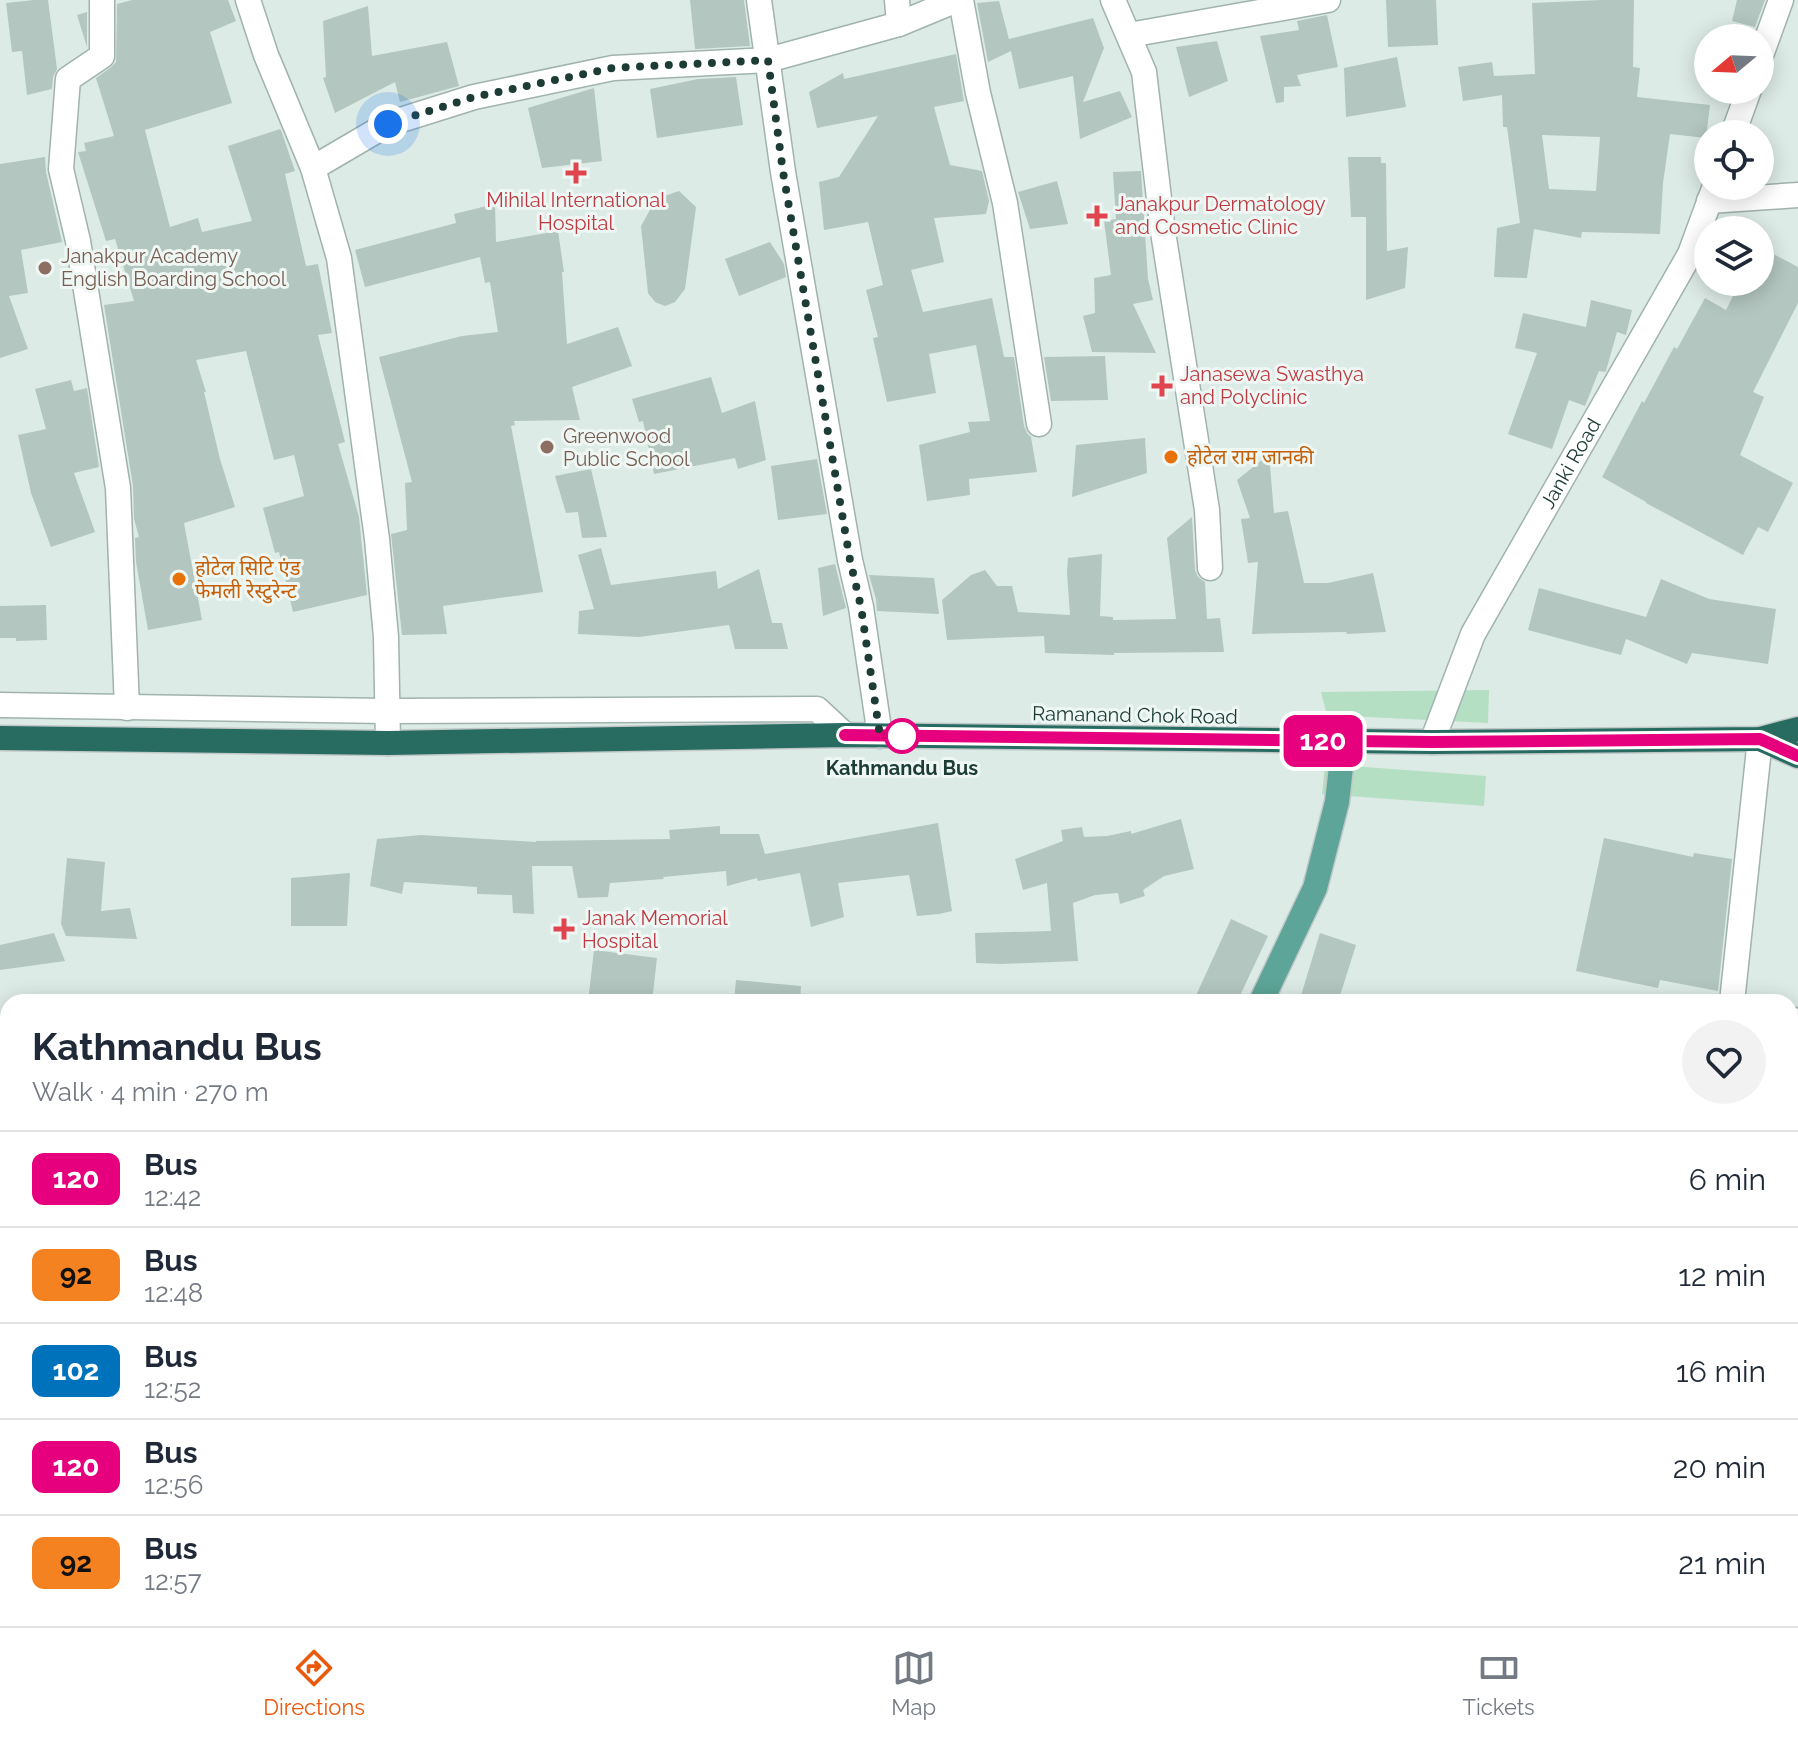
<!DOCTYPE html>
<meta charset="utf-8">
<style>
:root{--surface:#fff;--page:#f2f2f3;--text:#1f2937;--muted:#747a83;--line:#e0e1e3;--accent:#ea580c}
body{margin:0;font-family:Raleway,"Noto Sans Devanagari",sans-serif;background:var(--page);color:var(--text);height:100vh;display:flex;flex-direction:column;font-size:30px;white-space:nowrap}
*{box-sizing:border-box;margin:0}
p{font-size:26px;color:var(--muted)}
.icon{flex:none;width:44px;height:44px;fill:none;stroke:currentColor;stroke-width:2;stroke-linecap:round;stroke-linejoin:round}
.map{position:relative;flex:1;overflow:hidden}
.side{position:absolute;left:0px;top:994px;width:1798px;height:632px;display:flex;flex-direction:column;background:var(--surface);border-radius:24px 24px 0 0;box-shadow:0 4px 20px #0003}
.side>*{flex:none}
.badge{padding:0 16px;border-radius:12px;font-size:28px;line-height:52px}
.needle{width:52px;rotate:251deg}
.fabs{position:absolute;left:1694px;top:24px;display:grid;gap:16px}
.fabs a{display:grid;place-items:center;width:80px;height:80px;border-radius:50%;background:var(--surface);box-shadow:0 4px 20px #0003;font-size:40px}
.you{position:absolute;width:40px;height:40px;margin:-20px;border:6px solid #fff;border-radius:50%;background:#1a73e8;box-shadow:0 0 0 12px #1a73e833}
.map>.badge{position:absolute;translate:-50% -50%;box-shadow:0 0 0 4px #fff}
.round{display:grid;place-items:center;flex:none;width:84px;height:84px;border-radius:42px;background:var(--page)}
.head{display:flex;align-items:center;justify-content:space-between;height:136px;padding:0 32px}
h1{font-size:38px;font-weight:700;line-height:60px}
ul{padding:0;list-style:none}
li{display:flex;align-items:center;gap:24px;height:96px;padding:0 32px;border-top:2px solid var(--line)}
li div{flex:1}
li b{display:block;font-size:30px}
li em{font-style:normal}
li .badge{min-width:88px;font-weight:700;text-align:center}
.menu{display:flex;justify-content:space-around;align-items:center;height:112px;border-top:2px solid var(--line);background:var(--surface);font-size:22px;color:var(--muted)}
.menu a{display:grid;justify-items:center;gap:4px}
.menu .current{color:var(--accent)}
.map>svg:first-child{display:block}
.green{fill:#b4dfc2}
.building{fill:#b3c6bf;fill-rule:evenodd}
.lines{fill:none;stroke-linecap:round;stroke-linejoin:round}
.minor-casing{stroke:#a0b3ae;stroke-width:27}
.major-casing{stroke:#c0c8c7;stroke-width:27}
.highway-casing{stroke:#c0c8c7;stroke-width:27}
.path{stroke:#7ab2a4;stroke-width:5;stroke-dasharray:4 6;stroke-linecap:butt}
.minor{stroke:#fff;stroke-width:24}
.major{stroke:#5da598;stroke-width:24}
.highway{stroke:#276b61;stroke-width:24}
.line-casing{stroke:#fff;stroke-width:18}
.line{stroke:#e6007e;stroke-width:12}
.walk{stroke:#1d3c36;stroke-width:8;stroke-dasharray:0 14.4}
.health-dot{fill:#e0444e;stroke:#eef7f3;stroke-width:3}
.education-dot{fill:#8d6e63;stroke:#eef7f3;stroke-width:3}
.food-dot{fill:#e8710a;stroke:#eef7f3;stroke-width:3}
.stop-dot{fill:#fff;stroke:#e6007e;stroke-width:4}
.labels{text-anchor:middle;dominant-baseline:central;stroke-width:6;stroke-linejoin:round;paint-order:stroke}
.health-label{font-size:20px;fill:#be3a42;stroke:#eef7f3;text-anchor:start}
.education-label{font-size:20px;fill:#785e54;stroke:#eef7f3;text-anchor:start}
.food-label{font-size:20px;fill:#c56008;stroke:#eef7f3;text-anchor:start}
.street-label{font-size:20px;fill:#1d3c36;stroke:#eef7f3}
.stop-label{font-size:20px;font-weight:bold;fill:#1d3c36;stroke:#eef7f3}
</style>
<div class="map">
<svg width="1798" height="1626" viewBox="0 0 1798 1626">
<rect width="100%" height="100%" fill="#ddebe6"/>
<g class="green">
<path d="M 1489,690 L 1488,723 L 1327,715 L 1321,692 Z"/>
<path d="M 1325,764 L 1486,776 L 1484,806 L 1322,794 Z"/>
</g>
<g class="building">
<path d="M 34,0 L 48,0 L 57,69 L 53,77 L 52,89 L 27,95 L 22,51 L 12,52 L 6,3 Z"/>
<path d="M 132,0 L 228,0 L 236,21 L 210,32 L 232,103 L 145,130 L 170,227 L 198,218 L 202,232 L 252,221 L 228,146 L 280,129 L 281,130 L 295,171 L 285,174 L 306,266 L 318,264 L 332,333 L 318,335 L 345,442 L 338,444 L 359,517 L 367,595 L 293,612 L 279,552 L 275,553 L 263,508 L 304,496 L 294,455 L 274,460 L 246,351 L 196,360 L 206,392 L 204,392 L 220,459 L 235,507 L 184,523 L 202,620 L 148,630 L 136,562 L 135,538 L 139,537 L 134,519 L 133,486 L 104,305 L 134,301 L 115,239 L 106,241 L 78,152 L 86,151 L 84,143 L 114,136 L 96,78 L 110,68 L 116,62 L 117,4 Z"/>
<path d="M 690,0 L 744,0 L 750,46 L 695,49 Z"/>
<path d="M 1386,0 L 1436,0 L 1438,45 L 1388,47 Z"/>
<path d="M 1601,0 L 1634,0 L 1633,67 L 1640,68 L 1637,97 L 1710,105 L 1706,138 L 1670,134 L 1663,183 L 1660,234 L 1582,232 L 1581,238 L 1534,229 L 1527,278 L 1494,277 L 1497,228 L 1520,223 L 1507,127 L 1503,127 L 1502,95 L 1463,101 L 1458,67 L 1492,62 L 1494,76 L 1535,74 L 1532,3 ZM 1542,135 L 1600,137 L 1596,191 L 1549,189 Z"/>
<path d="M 1737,0 L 1765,0 L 1755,27 L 1732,21 Z"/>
<path d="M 999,1 L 1009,39 L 1093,18 L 1104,48 L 1083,102 L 1120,91 L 1132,117 L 1080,139 L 1073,76 L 1019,89 L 1011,51 L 988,62 L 977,3 Z"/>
<path d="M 368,6 L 372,56 L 447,42 L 459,86 L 400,102 L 395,82 L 335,113 L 323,78 L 326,77 L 323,21 Z"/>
<path d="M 87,12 L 87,47 L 77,15 Z"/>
<path d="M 1327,15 L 1338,67 L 1297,75 L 1301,86 L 1284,87 L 1284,102 L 1276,103 L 1260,36 L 1299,30 L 1297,21 Z"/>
<path d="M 1217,41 L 1228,81 L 1189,97 L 1176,47 Z"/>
<path d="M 956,54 L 964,101 L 934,107 L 950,165 L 982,171 L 989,201 L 986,214 L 934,218 L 944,262 L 911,270 L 923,312 L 992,298 L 1004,357 L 1014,357 L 1024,426 L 1027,433 L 1031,437 L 1037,472 L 969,479 L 970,495 L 927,501 L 919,445 L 970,432 L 968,422 L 990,421 L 976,345 L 929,354 L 936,393 L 887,402 L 873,338 L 878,337 L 866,290 L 883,285 L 868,222 L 824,230 L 819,182 L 839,177 L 878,116 L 817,128 L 809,92 L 843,73 L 844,79 Z"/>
<path d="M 1397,57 L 1406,107 L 1346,117 L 1344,68 Z"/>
<path d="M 736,77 L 743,125 L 657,138 L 650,89 L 698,79 Z"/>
<path d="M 594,88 L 602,161 L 542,168 L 528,108 Z"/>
<path d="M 45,157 L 46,172 L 62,242 L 21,250 L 28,293 L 9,296 L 28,349 L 0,358 L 0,164 Z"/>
<path d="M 1348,157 L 1381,157 L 1381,163 L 1386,163 L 1387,251 L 1408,247 L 1405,288 L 1366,300 L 1366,217 L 1351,217 Z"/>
<path d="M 1141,171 L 1148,279 L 1153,300 L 1133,304 L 1156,353 L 1092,352 L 1083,316 L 1095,313 L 1094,278 L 1111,275 L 1104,221 L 1116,219 L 1113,172 Z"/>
<path d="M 1057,181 L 1068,224 L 1030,229 L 1018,192 Z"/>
<path d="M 679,191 L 696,207 L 685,289 L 675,302 L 665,306 L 655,302 L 648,293 L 641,226 L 656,199 Z"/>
<path d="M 495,204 L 496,242 L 558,231 L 564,272 L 562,272 L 567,344 L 618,327 L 632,366 L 572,387 L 580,420 L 514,421 L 515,425 L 511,426 L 543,592 L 443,606 L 447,634 L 402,635 L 391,534 L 407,530 L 405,483 L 412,482 L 379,357 L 462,336 L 498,332 L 490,282 L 485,283 L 480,257 L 365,287 L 355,250 L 456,223 L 454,214 Z"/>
<path d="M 770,242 L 784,264 L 786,277 L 739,296 L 725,259 Z"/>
<path d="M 1760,247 L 1798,267 L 1798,303 L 1753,392 L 1764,397 L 1740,455 L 1793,483 L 1768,532 L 1758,527 L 1743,555 L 1646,503 L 1646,502 L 1602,477 L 1642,401 L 1644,403 L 1674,347 L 1677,349 L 1705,298 L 1726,310 L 1740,282 L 1760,282 Z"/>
<path d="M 1591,300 L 1632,310 L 1626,335 L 1617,332 L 1606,371 L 1605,372 L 1599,371 L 1585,406 L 1569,400 L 1552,449 L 1508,434 L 1537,353 L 1515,348 L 1523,313 L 1586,327 Z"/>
<path d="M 1105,356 L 1108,400 L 1051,401 L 1044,357 Z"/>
<path d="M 711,377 L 722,413 L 755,401 L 766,460 L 738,469 L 735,458 L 654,474 L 643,421 L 639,422 L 632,399 Z"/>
<path d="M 71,380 L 74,391 L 87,388 L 99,467 L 74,473 L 95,532 L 51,547 L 31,493 L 18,435 L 46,429 L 35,389 Z"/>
<path d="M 1145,438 L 1147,473 L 1072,497 L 1076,445 Z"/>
<path d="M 1269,454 L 1274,513 L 1288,511 L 1304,583 L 1328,583 L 1373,573 L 1386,632 L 1347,634 L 1346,632 L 1252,634 L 1258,562 L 1248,563 L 1241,519 L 1250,518 L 1237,480 Z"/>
<path d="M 817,459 L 827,514 L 778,520 L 771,466 Z"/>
<path d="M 591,469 L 607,537 L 582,538 L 578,512 L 566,513 L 555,476 Z"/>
<path d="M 1192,517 L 1195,570 L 1198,577 L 1205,582 L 1207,619 L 1220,618 L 1224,652 L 1114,653 L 1114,655 L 1045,653 L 1044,636 L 947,640 L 942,600 L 971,575 L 985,570 L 997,586 L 1012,586 L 1018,612 L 1070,615 L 1067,573 L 1068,558 L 1102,554 L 1100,616 L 1113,617 L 1113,620 L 1176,619 L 1167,538 Z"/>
<path d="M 601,548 L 611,585 L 716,571 L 718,589 L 759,569 L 772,623 L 782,623 L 788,649 L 735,649 L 729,625 L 639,637 L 578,634 L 579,611 L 594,609 L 578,555 Z"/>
<path d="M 835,564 L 846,608 L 823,616 L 818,568 Z"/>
<path d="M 869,575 L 934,578 L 939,614 L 877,611 L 876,599 Z"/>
<path d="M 1661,579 L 1709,599 L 1776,609 L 1768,664 L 1692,653 L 1687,664 L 1626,639 L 1621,655 L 1528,630 L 1539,588 L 1646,617 Z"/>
<path d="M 46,605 L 47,640 L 16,641 L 16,638 L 0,638 L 0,606 Z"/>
<path d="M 1181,819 L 1194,869 L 1164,876 L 1143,890 L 1145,896 L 1120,904 L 1118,893 L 1095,895 L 1073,903 L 1078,961 L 1001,964 L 976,963 L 975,933 L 1051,931 L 1047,883 L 1023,890 L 1015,859 L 1063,841 L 1061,830 L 1082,827 L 1084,837 L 1107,836 L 1131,831 L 1131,834 Z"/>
<path d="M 938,823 L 952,911 L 939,914 L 917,916 L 909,875 L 838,883 L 844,917 L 811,927 L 800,873 L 758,881 L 757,878 L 727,886 L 726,871 L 663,877 L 664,879 L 610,883 L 608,897 L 578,898 L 572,866 L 532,866 L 534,914 L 513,913 L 512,895 L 477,894 L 477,887 L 404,882 L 402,894 L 370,886 L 377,839 L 421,835 L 536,842 L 536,841 L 670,839 L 669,830 L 720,826 L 720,834 L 759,834 L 765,854 Z"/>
<path d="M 1604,838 L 1693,857 L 1694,853 L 1732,859 L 1718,991 L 1660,980 L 1658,988 L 1576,971 Z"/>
<path d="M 67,858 L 105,862 L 101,911 L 130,908 L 137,939 L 66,936 L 61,924 Z"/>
<path d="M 350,873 L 347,926 L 291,926 L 291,878 Z"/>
<path d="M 1231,919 L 1268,936 L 1237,1002 L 1193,1002 Z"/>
<path d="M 54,933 L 65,961 L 0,970 L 0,945 Z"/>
<path d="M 1320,933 L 1356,945 L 1338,1002 L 1299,1002 Z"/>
<path d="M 594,950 L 657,958 L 652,1002 L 588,1002 Z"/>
<path d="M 736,980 L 801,986 L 800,1002 L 734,1002 Z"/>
</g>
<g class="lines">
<defs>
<g id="minor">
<path d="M 102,0 L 102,56 L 68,79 L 61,169 L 78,241 L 118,488 L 127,708"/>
<path d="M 248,0 L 266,55 L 313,168 L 339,258 L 377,539 L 386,637 L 388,743"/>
<path d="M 759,0 L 783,172 L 850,560 L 861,607 L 880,736"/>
<path d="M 961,0 L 978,93 L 1005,203 L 1039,424"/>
<path d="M 1113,0 L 1144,72 L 1163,232 L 1207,510 L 1210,568"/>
<path d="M 899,24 L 957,0"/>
<path d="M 1129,35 L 1328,0"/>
<path d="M 1760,58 L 1781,0"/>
<path d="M 1733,134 L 1749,90"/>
<path d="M 313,168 L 388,124 L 474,97 L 613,68 L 768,60 L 899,24 L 897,0"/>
<path d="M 1709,201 L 1798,195"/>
<path d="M 0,705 L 387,711 L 817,709 L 845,735"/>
<path id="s1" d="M 1432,742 L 1473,634 L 1690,254 L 1715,186"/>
<path d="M 1732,1002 L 1760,739"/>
<path d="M 1790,1019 L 1798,1021"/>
<path d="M 0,1405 L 8,1407"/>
<path d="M 0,1522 L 2,1524"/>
<path d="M 752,1618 L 763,1626"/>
<path d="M 1095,1618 L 1122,1626"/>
<path d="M 624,1626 L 625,1618"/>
<path d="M 1448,1626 L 1453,1618"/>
</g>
<g id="major">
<path d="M 1261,1002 L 1315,888 L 1337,802 L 1344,741"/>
<path d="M 915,1626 L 920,1618"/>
</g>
<g id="highway">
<path d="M 0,738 L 388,743 L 845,735 L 1432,742 L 1760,739 L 1798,729"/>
<path d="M 1760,739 L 1798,756"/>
</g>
</defs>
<use href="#minor" class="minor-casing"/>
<use href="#major" class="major-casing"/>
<use href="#highway" class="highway-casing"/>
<path class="path" d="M 0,1238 L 8,1240"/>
<use href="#minor" class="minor"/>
<use href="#major" class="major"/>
<use href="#highway" class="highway"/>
</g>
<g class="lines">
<defs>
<path id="line" d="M 845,735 L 1432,742 L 1760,739 L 1798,756"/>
</defs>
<use href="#line" class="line-casing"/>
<use href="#line" class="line"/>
<path class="walk" d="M 388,124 L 474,97 L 613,68 L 768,60 L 783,172 L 850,560 L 861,607 L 880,736 L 902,736"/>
</g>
<g class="health-dot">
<path d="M572 161h8v8h8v8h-8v8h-8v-8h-8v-8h8z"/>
<path d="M1093 204h8v8h8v8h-8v8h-8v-8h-8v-8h8z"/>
<path d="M1158 374h8v8h8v8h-8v8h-8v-8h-8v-8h8z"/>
<path d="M560 917h8v8h8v8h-8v8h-8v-8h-8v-8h8z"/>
</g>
<g class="education-dot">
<circle cx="45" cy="268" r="8"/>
<circle cx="547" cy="447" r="8"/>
</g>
<g class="food-dot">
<circle cx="1171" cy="457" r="8"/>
<circle cx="179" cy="579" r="8"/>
</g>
<circle class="stop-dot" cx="902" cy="736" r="16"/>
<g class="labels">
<g class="health-label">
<text x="576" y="200" text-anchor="middle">Mihilal International<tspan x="576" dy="23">Hospital</tspan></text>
<text x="1115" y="204">Janakpur Dermatology<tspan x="1115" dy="23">and Cosmetic Clinic</tspan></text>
<text x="1180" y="374">Janasewa Swasthya<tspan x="1180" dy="23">and Polyclinic</tspan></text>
<text x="582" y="918">Janak Memorial<tspan x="582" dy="23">Hospital</tspan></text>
</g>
<g class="education-label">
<text x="61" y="256">Janakpur Academy<tspan x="61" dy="23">English Boarding School</tspan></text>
<text x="563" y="436">Greenwood<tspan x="563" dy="23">Public School</tspan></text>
</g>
<g class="food-label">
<text x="1187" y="457">होटेल राम जानकी</text>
<text x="195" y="568">होटेल सिटि एंड<tspan x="195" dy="23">फेमली रेस्टुरेन्ट</tspan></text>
</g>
<g class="street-label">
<text stroke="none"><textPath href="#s1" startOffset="312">Janki Road</textPath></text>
<text transform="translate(1135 715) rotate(1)">Ramanand Chok Road</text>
</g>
<g class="stop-label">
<text x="902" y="768">Kathmandu Bus</text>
</g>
</g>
</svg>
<div class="fabs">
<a><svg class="needle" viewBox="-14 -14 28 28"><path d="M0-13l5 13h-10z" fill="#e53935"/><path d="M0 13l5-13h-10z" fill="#747a83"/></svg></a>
<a><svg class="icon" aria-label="locate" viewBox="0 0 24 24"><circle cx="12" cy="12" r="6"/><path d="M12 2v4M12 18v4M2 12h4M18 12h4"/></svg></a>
<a><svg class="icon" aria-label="layers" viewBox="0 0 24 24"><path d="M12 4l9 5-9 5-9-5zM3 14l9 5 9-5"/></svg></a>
</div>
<div class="you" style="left:388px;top:124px"></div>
<b class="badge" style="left:1323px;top:741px;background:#e6007e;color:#fff">120</b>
<section class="side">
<div class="head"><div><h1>Kathmandu Bus</h1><p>Walk · 4 min · 270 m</p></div><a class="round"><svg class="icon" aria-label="heart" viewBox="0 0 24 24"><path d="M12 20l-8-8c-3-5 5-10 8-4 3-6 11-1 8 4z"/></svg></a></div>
<ul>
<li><span class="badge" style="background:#e6007e;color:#fff">120</span><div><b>Bus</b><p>12:42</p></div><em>6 min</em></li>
<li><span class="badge" style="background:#f58220;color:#111">92</span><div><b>Bus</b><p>12:48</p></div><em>12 min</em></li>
<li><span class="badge" style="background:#0072bc;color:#fff">102</span><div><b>Bus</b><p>12:52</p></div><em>16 min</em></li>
<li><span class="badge" style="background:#e6007e;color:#fff">120</span><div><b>Bus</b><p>12:56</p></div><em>20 min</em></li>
<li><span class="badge" style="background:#f58220;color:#111">92</span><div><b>Bus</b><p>12:57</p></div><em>21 min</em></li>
</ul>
</section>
</div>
<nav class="menu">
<a class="current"><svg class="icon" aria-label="directions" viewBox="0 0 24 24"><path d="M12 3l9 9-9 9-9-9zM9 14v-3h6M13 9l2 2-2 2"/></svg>Directions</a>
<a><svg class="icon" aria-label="map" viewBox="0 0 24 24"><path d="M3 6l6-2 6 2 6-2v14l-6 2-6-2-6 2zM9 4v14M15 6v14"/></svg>Map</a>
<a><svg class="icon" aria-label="tickets" viewBox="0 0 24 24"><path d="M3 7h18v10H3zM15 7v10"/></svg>Tickets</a>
</nav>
